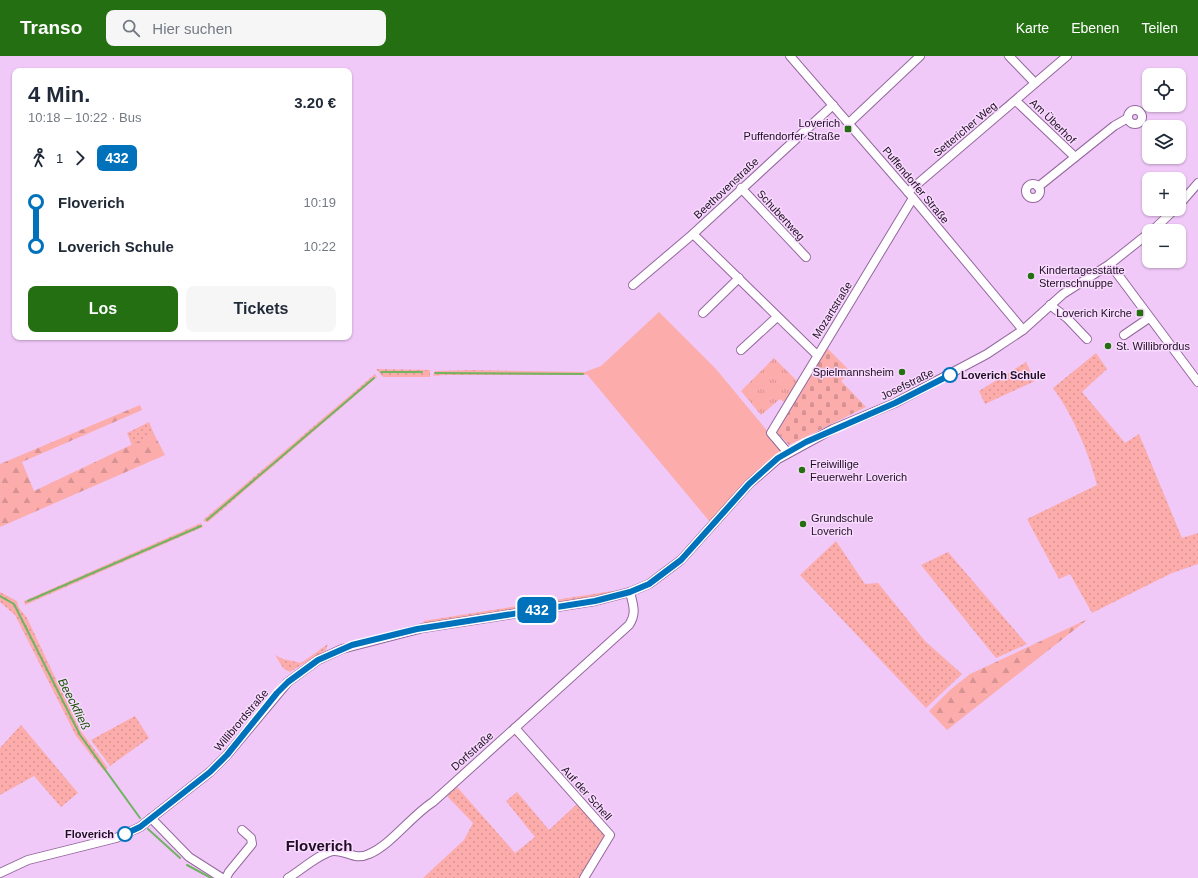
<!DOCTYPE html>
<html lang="de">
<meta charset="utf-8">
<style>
:root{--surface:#fff;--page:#f6f6f7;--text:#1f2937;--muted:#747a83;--accent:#246f11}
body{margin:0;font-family:Arial,sans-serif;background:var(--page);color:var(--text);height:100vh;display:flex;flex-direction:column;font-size:15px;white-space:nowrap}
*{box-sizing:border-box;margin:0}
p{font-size:13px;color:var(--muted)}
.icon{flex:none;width:22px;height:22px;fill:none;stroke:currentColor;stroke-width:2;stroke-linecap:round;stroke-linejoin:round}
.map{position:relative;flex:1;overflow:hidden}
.details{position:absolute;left:12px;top:12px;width:340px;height:272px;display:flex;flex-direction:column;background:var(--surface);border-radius:8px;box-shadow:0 1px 3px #0004}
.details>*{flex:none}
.badge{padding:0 8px;border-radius:6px;font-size:14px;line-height:26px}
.controls{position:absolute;left:1142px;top:12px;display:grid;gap:8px}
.controls a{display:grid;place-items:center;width:44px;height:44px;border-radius:8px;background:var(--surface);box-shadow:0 1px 3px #0004;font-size:20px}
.map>.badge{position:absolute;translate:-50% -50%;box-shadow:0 0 0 2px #fff}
.legs{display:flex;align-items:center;gap:6px;height:44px;padding:0 16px;font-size:13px}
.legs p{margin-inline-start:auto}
.headline{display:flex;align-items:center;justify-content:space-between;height:68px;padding:0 16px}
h1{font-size:22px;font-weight:700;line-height:30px}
.cta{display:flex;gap:8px;margin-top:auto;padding:8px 16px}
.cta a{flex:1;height:46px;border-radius:8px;background:var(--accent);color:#fff;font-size:16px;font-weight:700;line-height:46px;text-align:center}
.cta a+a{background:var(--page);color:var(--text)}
ul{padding:0 16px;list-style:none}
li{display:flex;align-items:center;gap:14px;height:44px;font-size:15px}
li i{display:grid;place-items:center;width:6px;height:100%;margin:0 5px;background:currentColor}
li i::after{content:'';width:10px;height:10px;margin:-5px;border:3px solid;border-radius:50%;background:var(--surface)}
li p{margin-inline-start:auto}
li:first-child i{background:linear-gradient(#0000 50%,currentColor 0)}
li:last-child i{background:linear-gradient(currentColor 50%,#0000 0)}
header{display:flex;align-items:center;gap:24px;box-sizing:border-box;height:56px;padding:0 20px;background:var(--accent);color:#fff}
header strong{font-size:19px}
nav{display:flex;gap:22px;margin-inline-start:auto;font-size:14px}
.search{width:280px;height:36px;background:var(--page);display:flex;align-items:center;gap:10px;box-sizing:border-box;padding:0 14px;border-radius:8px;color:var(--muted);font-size:15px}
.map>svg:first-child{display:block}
.grass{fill:url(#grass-dots)}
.forest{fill:url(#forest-firs)}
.cemetery{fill:url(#cemetery-stones)}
.park{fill:url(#park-tufts)}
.garden{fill:#fbacab}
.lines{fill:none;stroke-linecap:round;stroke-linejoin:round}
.stream{stroke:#71b263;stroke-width:2}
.minor-casing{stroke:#94689e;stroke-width:10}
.minor{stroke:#fff;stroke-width:8}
.line-1-casing{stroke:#fff;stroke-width:9}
.line-1{stroke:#0072bc;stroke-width:6}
.poi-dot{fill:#246f11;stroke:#f8dafe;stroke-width:1.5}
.stop-1-dot{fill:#fff;stroke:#0072bc;stroke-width:2}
.labels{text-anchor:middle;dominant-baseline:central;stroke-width:3;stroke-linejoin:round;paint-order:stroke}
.street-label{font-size:11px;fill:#200f24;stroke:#f8dafe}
.poi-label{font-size:11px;fill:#200f24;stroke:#f8dafe;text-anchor:start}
.stop-label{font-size:11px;font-weight:bold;fill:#200f24;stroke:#f8dafe;text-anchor:start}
.water-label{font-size:12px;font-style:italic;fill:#135500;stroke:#f8dafe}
.district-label{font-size:15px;font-weight:bold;fill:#200f24;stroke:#f8dafe}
</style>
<header>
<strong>Transo</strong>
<div class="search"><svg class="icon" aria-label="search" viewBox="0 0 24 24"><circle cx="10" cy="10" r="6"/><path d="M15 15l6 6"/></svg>Hier suchen</div>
<nav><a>Karte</a><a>Ebenen</a><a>Teilen</a></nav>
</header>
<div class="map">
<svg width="1198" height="822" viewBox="0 0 1198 822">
<defs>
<pattern id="grass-dots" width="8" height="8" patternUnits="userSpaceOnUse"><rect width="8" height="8" fill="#fbacab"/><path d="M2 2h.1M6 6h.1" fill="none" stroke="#d79393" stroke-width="1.8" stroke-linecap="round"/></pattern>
<pattern id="forest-firs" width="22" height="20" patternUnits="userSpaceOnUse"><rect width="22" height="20" fill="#fbacab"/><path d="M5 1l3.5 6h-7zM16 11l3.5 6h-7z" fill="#d79393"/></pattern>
<pattern id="cemetery-stones" width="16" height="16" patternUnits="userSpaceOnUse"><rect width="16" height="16" fill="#fbacab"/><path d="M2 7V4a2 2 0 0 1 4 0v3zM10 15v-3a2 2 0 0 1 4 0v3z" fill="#d79393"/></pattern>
<pattern id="park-tufts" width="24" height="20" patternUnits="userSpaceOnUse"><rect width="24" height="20" fill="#fbacab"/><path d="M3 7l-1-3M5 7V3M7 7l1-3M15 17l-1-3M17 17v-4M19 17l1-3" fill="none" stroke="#d79393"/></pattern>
</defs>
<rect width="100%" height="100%" fill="#f0c9f8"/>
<g class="grass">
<path d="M 1096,297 L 1107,313 L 1082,336 L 1125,387 L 1139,378 L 1182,482 L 1198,477 L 1198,508 L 1172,517 L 1092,557 L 1070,518 L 1059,523 L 1027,463 L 1097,429 C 1088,395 1074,361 1053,332 Z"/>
<path d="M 1026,306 L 1035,325 L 985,348 L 979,335 Z"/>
<path d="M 376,313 L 430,314 L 430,321 L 383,321 Z"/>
<path d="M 473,314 L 585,316 L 587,319 L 444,319 L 433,320 L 435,315 Z"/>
<path d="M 375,318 L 377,321 L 208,466 L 205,466 L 203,464 Z"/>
<path d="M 149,366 L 154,378 L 132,389 L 127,377 Z"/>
<path d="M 201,467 L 203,471 L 25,549 L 24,545 Z"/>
<path d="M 836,485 L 865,528 L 878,527 L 925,585 L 962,618 L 926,652 L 800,519 Z"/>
<path d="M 948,496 L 1024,585 L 1027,588 L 996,602 L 921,509 Z"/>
<path d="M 612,535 L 613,537 L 603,539 L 425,569 L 423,565 Z"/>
<path d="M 0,536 L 17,545 L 19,552 L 27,562 L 80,674 L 108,712 L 104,715 L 76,680 L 15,559 L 0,546 Z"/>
<path d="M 328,588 L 326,594 L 290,616 L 283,612 L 275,599 L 283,603 L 301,607 Z"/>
<path d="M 135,660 L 149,682 L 110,710 L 91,684 Z"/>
<path d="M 21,669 L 78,737 L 61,751 L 34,720 L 0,739 L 0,692 Z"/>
<path d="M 516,675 L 604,777 L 604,781 L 582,822 L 423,822 L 464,784 L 473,767 L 447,740 L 457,731 L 515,797 L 535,781 L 506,745 L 517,736 L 549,774 L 577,748 L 520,683 L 512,679 Z"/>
</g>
<g class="forest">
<path d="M 140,349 L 142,354 L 22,406 L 34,435 L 154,378 L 165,399 L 0,471 L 0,408 Z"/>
<path d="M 1088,563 L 947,674 L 929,655 L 950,634 L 970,618 Z"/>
</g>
<path class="cemetery" d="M 826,291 L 851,316 L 841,325 L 866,351 L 789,389 L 775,374 Z"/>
<path class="park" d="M 774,302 L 797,325 L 785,347 L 780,343 L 761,359 L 741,335 Z"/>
<path class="garden" d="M 659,256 L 716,313 L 783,394 C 754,413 733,441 710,466 L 585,316 L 601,310 Z"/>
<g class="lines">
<g class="stream">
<path d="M 381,316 L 422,316"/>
<path d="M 435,317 L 583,318"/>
<path d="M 207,464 L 374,322"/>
<path d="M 0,540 L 14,548 L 80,679 L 140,762"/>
<path d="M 28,545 L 201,470"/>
<path d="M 148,773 L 180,802"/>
<path d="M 187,809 L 211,822"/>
</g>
<defs>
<g id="minor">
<path d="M 790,0 L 908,136 L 1023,274"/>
<path d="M 1009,0 L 1035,27"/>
<path d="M 1016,45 L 1075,101"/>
<circle cx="1135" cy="61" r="7"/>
<path d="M 849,67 L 920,0"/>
<circle cx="1033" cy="135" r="7"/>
<path d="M 1038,131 L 1114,70 L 1128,62"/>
<path d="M 741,132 L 806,201"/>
<path d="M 908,136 L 1067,0"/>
<path d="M 1179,149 L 1198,127"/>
<path d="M 1152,175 L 1175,153"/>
<path d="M 693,178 L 817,299"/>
<path d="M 1110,208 L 1198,326"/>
<path d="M 633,229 L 693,178 L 833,49"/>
<path d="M 1050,249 L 1067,262 L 1087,283"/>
<path d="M 703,257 L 739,222"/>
<path d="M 1124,279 L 1149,262"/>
<path d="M 741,294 L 777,261"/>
<path d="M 788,397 L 771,377 L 913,142"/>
<path d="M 515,672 L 610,779 L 584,822"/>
<path d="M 151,762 L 189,801 L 222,822"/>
<path d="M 0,817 L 28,804 L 116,782 L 140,771 L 210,716 L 227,699 L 288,626 L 318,604 L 342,593 L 423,572 L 595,545 L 630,536 L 649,528 L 681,504 L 749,428 L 778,403 L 833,373 L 895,347 L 987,298 L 1023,274 L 1063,238 L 1110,208 L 1149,177"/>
<path d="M 226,822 L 229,816 L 252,788 L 251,782 L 242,774"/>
<path d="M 288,822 C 300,815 320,797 333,795 C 347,794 354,805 369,798 C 391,789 411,760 433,746 L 629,569 C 637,557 633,549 630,536"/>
</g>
</defs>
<use href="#minor" class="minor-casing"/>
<use href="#minor" class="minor"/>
</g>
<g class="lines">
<defs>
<path id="line-1" d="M 125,778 L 140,771 L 210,716 L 227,699 L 277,637 L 288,626 L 318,604 L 352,589 L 417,573 L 595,545 L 630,536 L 649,528 L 681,504 L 749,428 L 778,402 L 806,386 L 895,347 L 950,319"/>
</defs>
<use href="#line-1" class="line-1-casing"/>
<use href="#line-1" class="line-1"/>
</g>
<g class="poi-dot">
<rect x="844" y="69" width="8" height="8" rx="2"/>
<circle cx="1031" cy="220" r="4"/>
<rect x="1136" y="253" width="8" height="8" rx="2"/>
<circle cx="1108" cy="290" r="4"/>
<circle cx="902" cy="316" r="4"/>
<circle cx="802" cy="414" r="4"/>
<circle cx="803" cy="468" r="4"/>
</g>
<g class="stop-1-dot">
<circle cx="950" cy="319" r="7"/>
<circle cx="125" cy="778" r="7"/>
</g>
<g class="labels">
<g class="street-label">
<text transform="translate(1053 65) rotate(44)">Am Überhof</text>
<text transform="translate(965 73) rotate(-40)">Settericher Weg</text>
<text transform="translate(916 129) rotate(50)">Puffendorfer Straße</text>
<text transform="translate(726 132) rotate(-43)">Beethovenstraße</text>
<text transform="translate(781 159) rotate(47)">Schubertweg</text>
<text transform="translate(832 254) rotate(-58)">Mozartstraße</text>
<text transform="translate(907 328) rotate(-26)">Josefstraße</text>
<text transform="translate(241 664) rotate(-50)">Willibrordstraße</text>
<text transform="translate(472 695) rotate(-42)">Dorfstraße</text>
<text transform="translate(587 737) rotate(48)">Auf der Schell</text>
</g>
<g class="poi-label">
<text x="840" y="67" text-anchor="end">Loverich<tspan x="840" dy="13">Puffendorfer Straße</tspan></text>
<text x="1039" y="214">Kindertagesstätte<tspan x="1039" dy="13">Sternschnuppe</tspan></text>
<text x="1132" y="257" text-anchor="end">Loverich Kirche</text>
<text x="1116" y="290">St. Willibrordus</text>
<text x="894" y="316" text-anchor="end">Spielmannsheim</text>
<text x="810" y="408">Freiwillige<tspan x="810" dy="13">Feuerwehr Loverich</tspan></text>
<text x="811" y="462">Grundschule<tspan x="811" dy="13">Loverich</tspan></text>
</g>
<g class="stop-label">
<text x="961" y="319">Loverich Schule</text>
<text x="114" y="778" text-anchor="end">Floverich</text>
</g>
<g class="water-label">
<text transform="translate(74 648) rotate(63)">Beeckfließ</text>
</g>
<g class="district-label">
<text x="319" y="789">Floverich</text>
</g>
</g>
</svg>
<div class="controls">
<a><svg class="icon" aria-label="locate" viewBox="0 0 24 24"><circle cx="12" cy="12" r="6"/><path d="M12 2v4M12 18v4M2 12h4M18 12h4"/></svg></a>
<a><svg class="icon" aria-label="layers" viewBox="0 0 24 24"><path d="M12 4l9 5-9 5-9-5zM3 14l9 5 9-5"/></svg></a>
<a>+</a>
<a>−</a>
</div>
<b class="badge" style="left:537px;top:554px;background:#0072bc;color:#fff">432</b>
<section class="details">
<div class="headline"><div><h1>4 Min.</h1><p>10:18 – 10:22 · Bus</p></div><b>3.20 €</b></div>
<div class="legs"><svg class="icon" aria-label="walk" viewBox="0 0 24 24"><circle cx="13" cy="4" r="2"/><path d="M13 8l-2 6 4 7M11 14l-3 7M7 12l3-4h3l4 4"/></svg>1<svg class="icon" aria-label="forward" viewBox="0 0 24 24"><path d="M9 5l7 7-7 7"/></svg><b class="badge" style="background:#0072bc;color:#fff">432</b></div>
<ul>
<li><i style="color:#0072bc"></i><b>Floverich</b><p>10:19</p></li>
<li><i style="color:#0072bc"></i><b>Loverich Schule</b><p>10:22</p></li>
</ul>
<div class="cta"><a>Los</a><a>Tickets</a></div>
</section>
</div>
